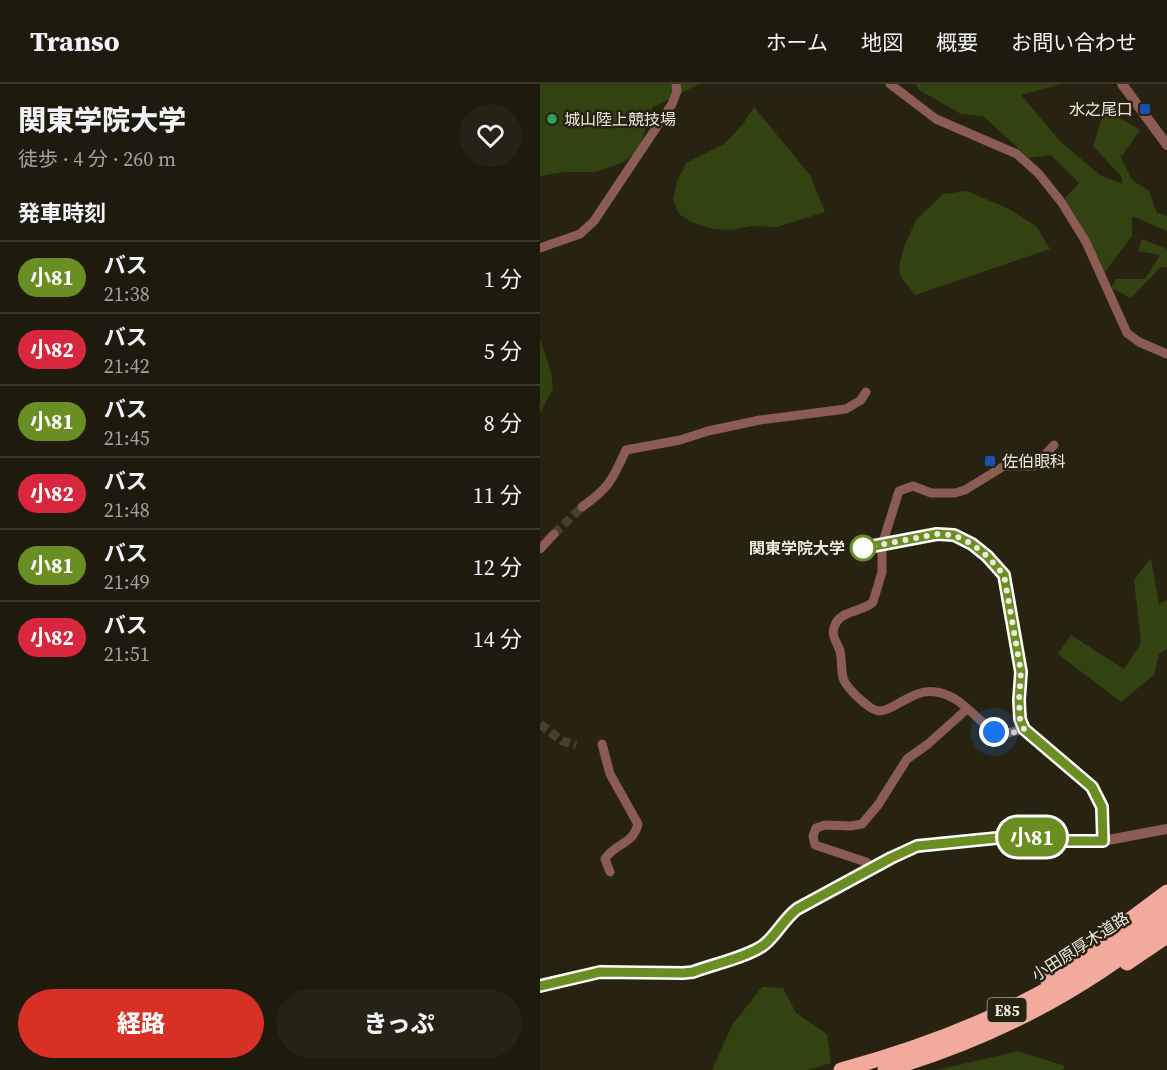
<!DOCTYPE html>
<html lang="ja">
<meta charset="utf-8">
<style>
:root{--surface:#1e1a0d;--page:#262316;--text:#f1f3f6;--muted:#a1a19d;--line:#3c382e;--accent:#d93025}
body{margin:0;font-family:"Source Serif 4","Noto Sans JP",serif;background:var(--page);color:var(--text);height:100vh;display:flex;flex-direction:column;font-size:22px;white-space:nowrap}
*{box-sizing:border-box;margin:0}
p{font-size:20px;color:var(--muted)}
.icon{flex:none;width:33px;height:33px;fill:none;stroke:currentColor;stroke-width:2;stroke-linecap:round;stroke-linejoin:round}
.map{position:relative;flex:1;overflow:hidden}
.details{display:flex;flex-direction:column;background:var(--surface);width:540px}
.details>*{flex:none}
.badge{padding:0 12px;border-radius:20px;font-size:21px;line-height:39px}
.you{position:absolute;width:30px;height:30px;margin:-15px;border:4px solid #fff;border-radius:50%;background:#1a73e8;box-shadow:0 0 0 9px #1a73e833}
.map>.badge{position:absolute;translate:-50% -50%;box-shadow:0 0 0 3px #fff}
h2{padding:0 18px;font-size:22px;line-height:54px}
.round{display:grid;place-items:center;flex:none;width:63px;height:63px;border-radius:32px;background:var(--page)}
.overview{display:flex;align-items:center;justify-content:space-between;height:102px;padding:0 18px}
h1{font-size:28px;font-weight:800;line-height:45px}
.cta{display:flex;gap:12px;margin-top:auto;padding:12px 18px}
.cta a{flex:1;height:69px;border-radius:36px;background:var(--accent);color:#fff;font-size:24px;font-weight:800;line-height:69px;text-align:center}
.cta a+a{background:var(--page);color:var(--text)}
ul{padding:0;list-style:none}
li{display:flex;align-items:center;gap:18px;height:72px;padding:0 18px;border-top:2px solid var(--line)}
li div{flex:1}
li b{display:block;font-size:22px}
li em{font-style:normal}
li .badge{min-width:66px;font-weight:700;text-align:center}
header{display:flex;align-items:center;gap:36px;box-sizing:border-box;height:84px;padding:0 30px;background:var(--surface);border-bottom:2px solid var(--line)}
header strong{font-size:28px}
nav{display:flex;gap:33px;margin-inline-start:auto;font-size:21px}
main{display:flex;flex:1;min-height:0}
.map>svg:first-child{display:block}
.green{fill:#324211}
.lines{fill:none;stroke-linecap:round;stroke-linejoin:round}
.minor-tunnel{stroke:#464030;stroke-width:9;stroke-dasharray:9 4.5;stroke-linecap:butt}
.minor{stroke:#8a5c53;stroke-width:9}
.tertiary{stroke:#8a5c53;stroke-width:10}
.trunk{stroke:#f2aa9d;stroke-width:15}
.line-casing{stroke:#fff;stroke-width:14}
.line{stroke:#6b8e23;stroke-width:9}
.walk{stroke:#ede9de;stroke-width:6;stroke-dasharray:0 10.8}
.transit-dot{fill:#1a4fb4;stroke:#282211;stroke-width:2}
.leisure-dot{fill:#2e9e5b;stroke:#282211;stroke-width:2}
.stop-dot{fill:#fff;stroke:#6b8e23;stroke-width:3}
.labels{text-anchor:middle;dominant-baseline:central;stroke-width:5;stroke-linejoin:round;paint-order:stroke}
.shield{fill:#282211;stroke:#b2ada0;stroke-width:1.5}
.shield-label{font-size:15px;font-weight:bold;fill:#ede9de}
.poi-label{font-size:16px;fill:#ede9de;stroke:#282211;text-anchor:start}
.stop-label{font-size:16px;font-weight:bold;fill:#ede9de;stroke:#282211;text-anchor:end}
.street-label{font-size:16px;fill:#ede9de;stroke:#282211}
</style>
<header>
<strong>Transo</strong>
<nav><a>ホーム</a><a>地図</a><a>概要</a><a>お問い合わせ</a></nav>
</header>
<main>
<section class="details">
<div class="overview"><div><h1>関東学院大学</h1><p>徒歩 · 4 分 · 260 m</p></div><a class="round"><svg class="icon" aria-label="heart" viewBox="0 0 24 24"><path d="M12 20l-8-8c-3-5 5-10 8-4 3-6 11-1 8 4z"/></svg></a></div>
<h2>発車時刻</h2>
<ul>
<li><span class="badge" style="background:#6b8e23;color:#fff">小81</span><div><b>バス</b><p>21:38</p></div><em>1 分</em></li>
<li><span class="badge" style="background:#d7263d;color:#fff">小82</span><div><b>バス</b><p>21:42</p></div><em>5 分</em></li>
<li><span class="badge" style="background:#6b8e23;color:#fff">小81</span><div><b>バス</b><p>21:45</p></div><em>8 分</em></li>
<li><span class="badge" style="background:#d7263d;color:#fff">小82</span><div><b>バス</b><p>21:48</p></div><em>11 分</em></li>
<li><span class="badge" style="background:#6b8e23;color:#fff">小81</span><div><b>バス</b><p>21:49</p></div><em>12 分</em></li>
<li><span class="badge" style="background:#d7263d;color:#fff">小82</span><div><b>バス</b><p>21:51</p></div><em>14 分</em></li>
</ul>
<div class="cta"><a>経路</a><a>きっぷ</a></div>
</section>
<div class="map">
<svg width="627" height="986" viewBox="0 0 627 986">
<rect width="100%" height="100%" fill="#282211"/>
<g class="green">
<path d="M 0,0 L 159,0 L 112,24 L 99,66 L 82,79 L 56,88 L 25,88 L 0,92 Z"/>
<path d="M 376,0 L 521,0 L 481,11 L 521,58 L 560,91 L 583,100 L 581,92 L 553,62 L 565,25 L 600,46 L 581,73 L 592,96 L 609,107 L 617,129 L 627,132 L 627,147 L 592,132 L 592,152 L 564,189 L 551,158 L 525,114 L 539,99 L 511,71 L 489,74 L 443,32 L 421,30 L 379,6 Z"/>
<path d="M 214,23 L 270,91 L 285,128 L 237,143 L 211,142 L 191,146 L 173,145 L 151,138 L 139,130 L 133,116 L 137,98 L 146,79 L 184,60 L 203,40 Z"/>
<path d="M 427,107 L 469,125 L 496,142 L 510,165 L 375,211 L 361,193 L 359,183 L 364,163 L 376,136 L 403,110 Z"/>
<path d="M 602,155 L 627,165 L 627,184 L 621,183 L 591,214 L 571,204 L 576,195 L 605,195 L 620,171 L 598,167 Z"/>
<path d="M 0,254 L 11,288 L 13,304 L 0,329 Z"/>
<path d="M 611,474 L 619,520 L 627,516 L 627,565 L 619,570 L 614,591 L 581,618 L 518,570 L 531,551 L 584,585 L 601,559 L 594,496 Z"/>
<path d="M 222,903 L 243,904 L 256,929 L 287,950 L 291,979 L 268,986 L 172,986 L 192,941 Z"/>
<path d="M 478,967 L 525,982 L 523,986 L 397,986 Z"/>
</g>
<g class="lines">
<g class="minor-tunnel">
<path d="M 14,450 L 42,423"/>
<path d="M 0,640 L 22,657 L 36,661"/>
</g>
<g class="minor">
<path d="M 350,0 L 396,35 L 477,70 L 499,90 L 522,119 L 546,158 L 587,249 L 599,258 L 627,270"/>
<path d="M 0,164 L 40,150 L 54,137 L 132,20 L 137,7 L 136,0"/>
<path d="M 42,423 C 70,403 72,396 86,366 L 140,356 L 168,347 L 220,336 L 306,325 L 321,316 L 326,308"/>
<path d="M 0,465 L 14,450"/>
<path d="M 484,645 L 459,651 C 437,638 423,612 396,608 C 373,604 354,627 340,627 C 330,627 306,604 303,594 C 301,586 302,576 300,567 C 297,558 290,551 295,541 C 301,526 323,528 333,518 L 342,488 L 342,461 L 359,407 L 373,402 L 391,409 L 415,409 L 425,406 L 464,382 L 495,382 L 514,361"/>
<path d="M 62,660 L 70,690 L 98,740 C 92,762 76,758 65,775 L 70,788"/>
<path d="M 333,784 L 326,778 L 275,761 L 273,752 L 276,744 L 285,741 L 310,742 L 322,740 L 338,721 L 367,675 L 388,660 L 427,625"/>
</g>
<g class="tertiary">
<path d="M 582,0 L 627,61"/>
<path d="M 342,461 L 397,450 L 414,451 L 432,460 L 447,472 L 464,491 L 481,588 L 479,616 L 480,635 L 484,645 L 552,703 L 562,722 L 563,757"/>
<path d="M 0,902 L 60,888 L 143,889 L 153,888 L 218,865 L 230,855 L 248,832 L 257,825 L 351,774 L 377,762 L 477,752 L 528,757 L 563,757 L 627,745"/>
</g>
<g class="trunk">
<path d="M 587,879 L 627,852"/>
<path d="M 507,895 L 552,864 L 627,808"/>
<path d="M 301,986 C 419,954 533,904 627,824"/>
<path d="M 345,986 C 449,956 544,907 627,838"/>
</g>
</g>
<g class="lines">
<defs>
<path id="line" d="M 0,902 L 60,888 L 143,889 L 153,888 C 171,881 211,872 225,860 C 237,850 244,835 257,825 L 351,774 L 377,762 L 477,752 L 528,757 L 563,757 L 562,723 L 552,703 L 484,645 L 480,635 L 479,616 L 481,588 L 464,491 L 447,472 L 432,460 L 414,451 L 397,450 L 323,464"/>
</defs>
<use href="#line" class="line-casing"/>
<use href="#line" class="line"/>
<path class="walk" d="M 323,464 L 397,450 L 414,451 L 432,460 L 447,472 L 464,491 L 481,588 L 479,616 L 480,635 L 484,645 L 465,651 L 454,648"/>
</g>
<g class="transit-dot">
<rect x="599" y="19" width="12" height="12" rx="3"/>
<rect x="444" y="371" width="12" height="12" rx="3"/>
</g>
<circle class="leisure-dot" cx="12" cy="35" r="6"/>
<circle class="stop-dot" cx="323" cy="464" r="12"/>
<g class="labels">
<rect class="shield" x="447.5" y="914" width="39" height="24" rx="4.5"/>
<g class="shield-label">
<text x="467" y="926">E85</text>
</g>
<g class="poi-label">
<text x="593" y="25" text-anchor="end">水之尾口</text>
<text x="24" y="35">城山陸上競技場</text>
<text x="462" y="377">佐伯眼科</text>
</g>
<g class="stop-label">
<text x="305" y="464">関東学院大学</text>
</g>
<g class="street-label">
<text transform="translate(540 862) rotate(-33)">小田原厚木道路</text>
</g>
</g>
</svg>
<div class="you" style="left:454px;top:648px"></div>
<b class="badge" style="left:492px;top:753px;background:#6b8e23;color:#fff">小81</b>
</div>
</main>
